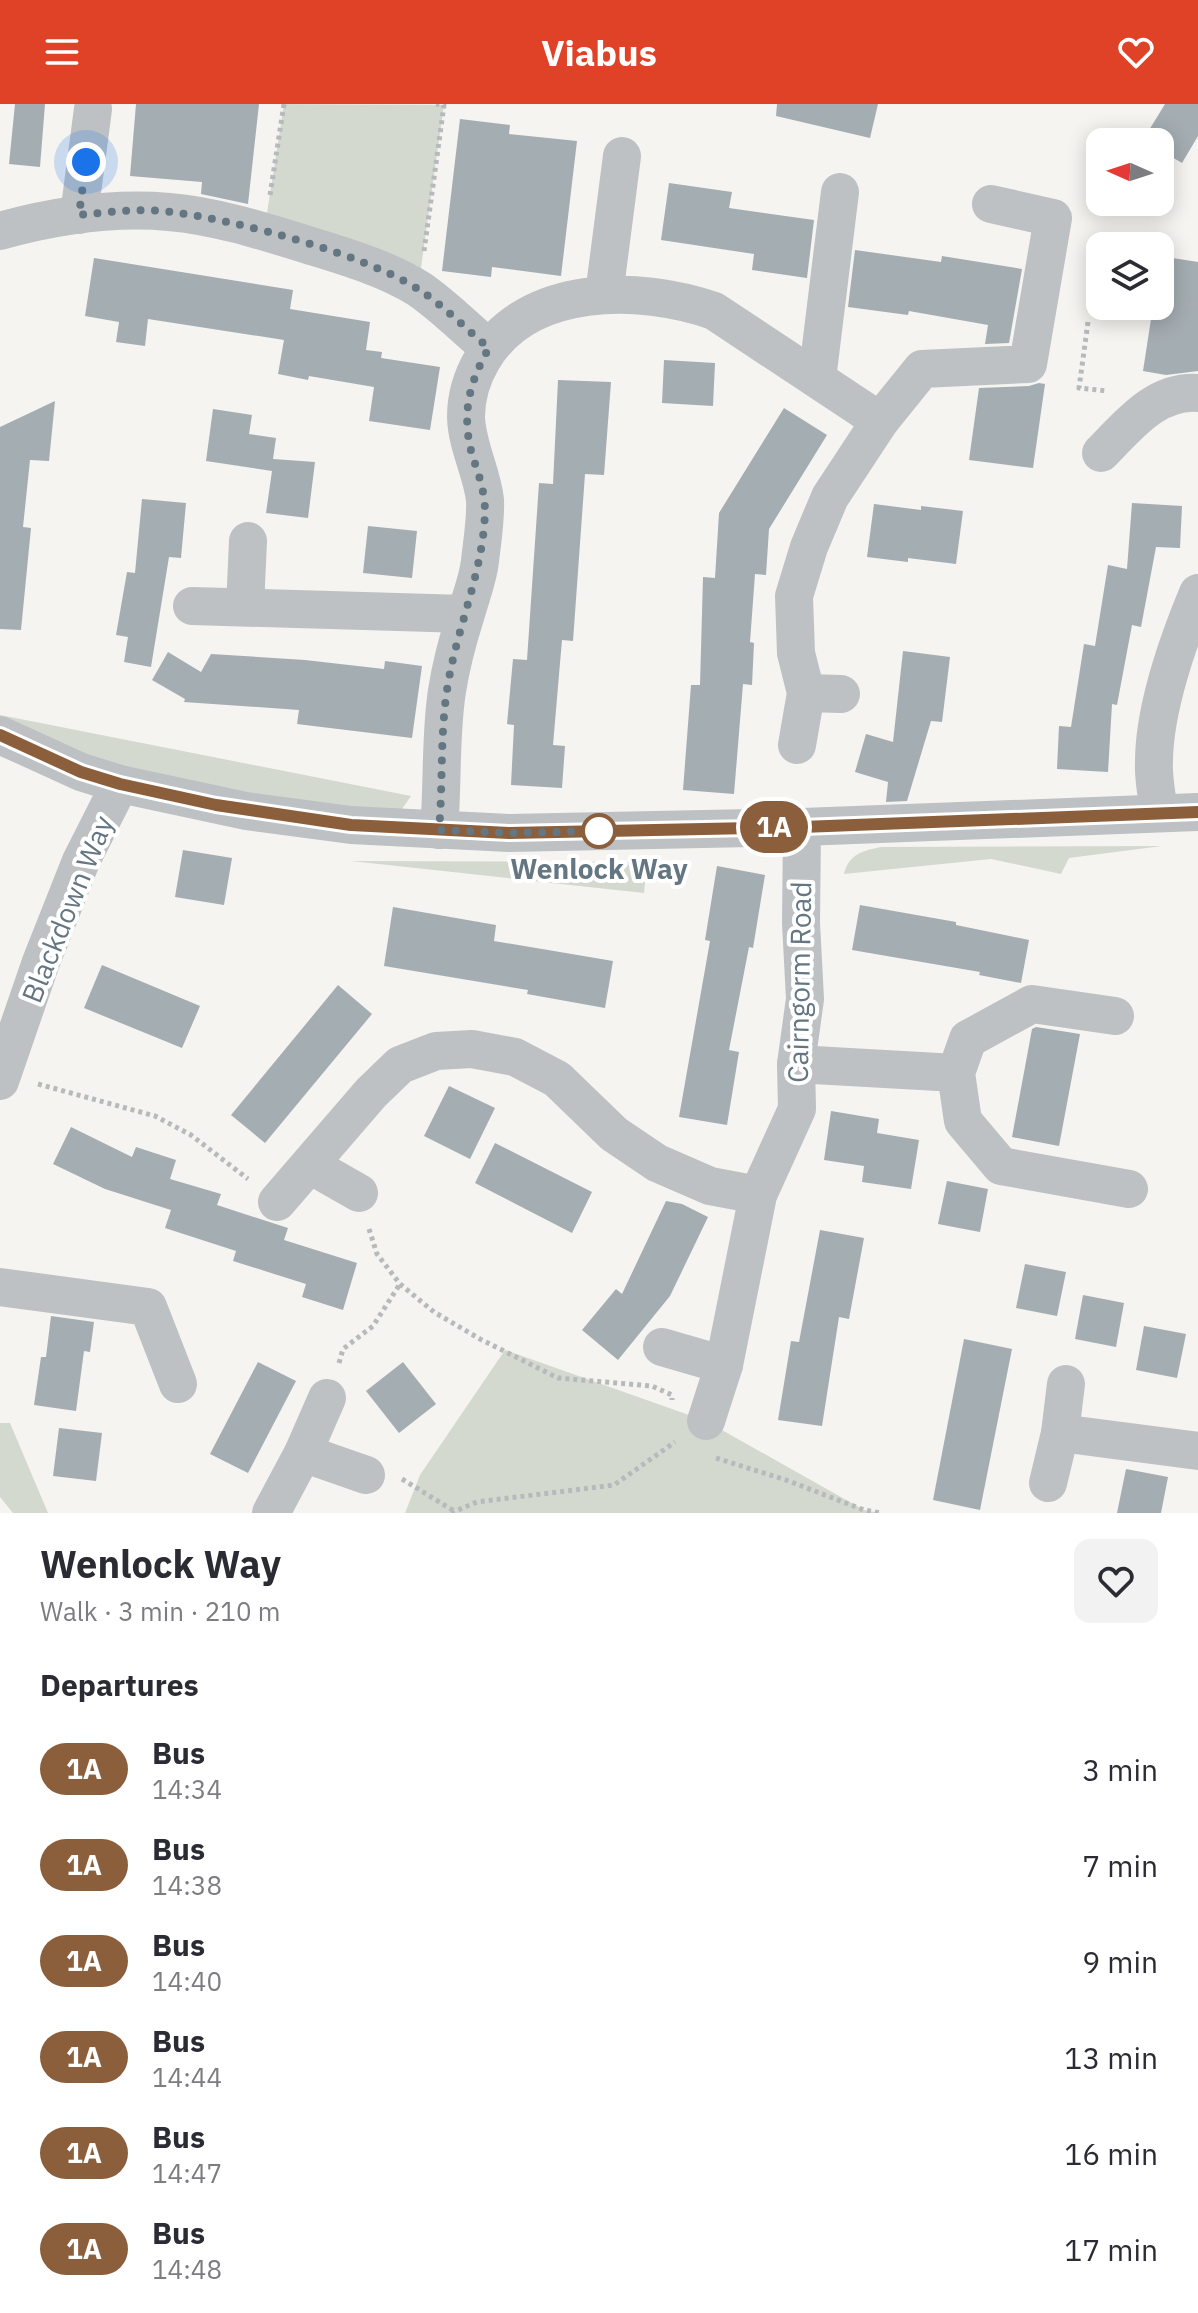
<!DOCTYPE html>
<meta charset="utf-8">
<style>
:root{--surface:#fff;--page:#f2f2f3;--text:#2b2b33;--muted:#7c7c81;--accent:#df4226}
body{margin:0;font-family:"IBM Plex Sans",sans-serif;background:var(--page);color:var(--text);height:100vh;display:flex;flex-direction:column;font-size:30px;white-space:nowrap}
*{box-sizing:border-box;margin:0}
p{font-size:26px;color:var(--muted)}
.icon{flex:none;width:44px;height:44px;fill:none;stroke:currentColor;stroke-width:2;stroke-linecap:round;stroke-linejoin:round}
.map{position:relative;height:1409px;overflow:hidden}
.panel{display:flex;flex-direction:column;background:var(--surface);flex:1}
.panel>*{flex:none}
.badge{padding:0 16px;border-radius:26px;font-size:28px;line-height:52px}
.needle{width:52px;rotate:273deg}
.controls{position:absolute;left:1086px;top:24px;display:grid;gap:16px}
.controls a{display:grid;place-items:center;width:88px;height:88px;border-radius:16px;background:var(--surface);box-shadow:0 4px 20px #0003;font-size:40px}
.you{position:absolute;width:40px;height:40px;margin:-20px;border:6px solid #fff;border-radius:50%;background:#1a73e8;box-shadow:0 0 0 12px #1a73e833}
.map>.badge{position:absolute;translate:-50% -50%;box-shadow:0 0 0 4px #fff}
h2{padding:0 40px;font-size:30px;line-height:72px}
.round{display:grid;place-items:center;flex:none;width:84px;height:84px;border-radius:16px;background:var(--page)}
.head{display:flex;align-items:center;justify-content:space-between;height:136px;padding:0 40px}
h1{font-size:38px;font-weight:700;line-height:60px}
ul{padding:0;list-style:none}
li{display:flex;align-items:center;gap:24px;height:96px;padding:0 40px}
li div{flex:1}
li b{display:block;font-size:30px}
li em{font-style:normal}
li .badge{min-width:88px;font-weight:700;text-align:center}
header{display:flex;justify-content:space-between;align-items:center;height:104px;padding:0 40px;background:var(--accent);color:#fff;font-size:36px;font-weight:700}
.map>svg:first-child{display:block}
.green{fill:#d4d9d0}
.building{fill:#a4adb2}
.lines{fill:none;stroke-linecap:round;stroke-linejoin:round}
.path{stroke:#b7babc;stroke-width:5;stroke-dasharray:4 4;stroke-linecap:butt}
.minor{stroke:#bdc1c4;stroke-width:38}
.line-casing{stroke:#fff;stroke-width:18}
.line{stroke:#8b5e3c;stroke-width:12}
.walk{stroke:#647681;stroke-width:8;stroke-dasharray:0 14.4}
.stop-dot{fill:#fff;stroke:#8b5e3c;stroke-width:4}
.labels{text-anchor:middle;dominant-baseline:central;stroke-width:8;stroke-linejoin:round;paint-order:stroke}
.stop-label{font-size:28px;font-weight:bold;fill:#647681;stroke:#fff}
.street-label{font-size:28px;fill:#647681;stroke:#fff}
</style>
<header><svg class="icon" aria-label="menu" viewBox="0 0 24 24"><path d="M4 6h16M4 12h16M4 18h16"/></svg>Viabus<svg class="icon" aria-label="heart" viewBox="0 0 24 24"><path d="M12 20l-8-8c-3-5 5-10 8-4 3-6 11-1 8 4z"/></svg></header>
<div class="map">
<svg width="1198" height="1409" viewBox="0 0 1198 1409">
<rect width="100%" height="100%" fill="#f5f4f0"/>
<g class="green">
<path d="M 284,0 L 444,1 L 418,185 L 264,128 Z"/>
<path d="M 0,611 L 411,692 L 402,705 L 310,706 L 119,664 L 0,614 Z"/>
<path d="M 1162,742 L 1069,754 L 1061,770 L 991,755 L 844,770 C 849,750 862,747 881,743 Z"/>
<path d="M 351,757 L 647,758 L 644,789 Z"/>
<path d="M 505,1246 L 706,1317 L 864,1406 L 880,1409 L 405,1409 L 420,1371 Z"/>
<path d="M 0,1319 L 10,1319 L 48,1409 L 13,1409 L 0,1393 Z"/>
</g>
<g class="building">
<path d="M 15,0 L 45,0 L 40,63 L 9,60 Z"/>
<path d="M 136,0 L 259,0 L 248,100 L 201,90 L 202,78 L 130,72 Z"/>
<path d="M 777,0 L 878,0 L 870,34 L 776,12 Z"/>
<path d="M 1165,0 L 1198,0 L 1198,32 L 1182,59 L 1160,46 L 1160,38 L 1143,36 Z"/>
<path d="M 460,15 L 510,21 L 509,30 L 577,37 L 561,172 L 492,163 L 491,173 L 442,167 Z"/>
<path d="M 669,79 L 732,88 L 729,104 L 814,116 L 807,174 L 752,166 L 754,150 L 661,136 Z"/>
<path d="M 855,146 L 941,158 L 942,152 L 1022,165 L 1009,239 L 985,240 L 988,221 L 909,207 L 908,211 L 848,203 Z"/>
<path d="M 1160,152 L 1198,158 L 1198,267 L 1166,271 L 1143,267 L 1153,202 L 1160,202 Z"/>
<path d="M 94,154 L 293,186 L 290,205 L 370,218 L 366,246 L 382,248 L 381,254 L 440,263 L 430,326 L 369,317 L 374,283 L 309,272 L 308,276 L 278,270 L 284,236 L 148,215 L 145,242 L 116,238 L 119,218 L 85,212 Z"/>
<path d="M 664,256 L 715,259 L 713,302 L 662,299 Z"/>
<path d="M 558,276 L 611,278 L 604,371 L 585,370 L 573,537 L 562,536 L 553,641 L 565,642 L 562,684 L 511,681 L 514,621 L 507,620 L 513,555 L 527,556 L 539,379 L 553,380 Z"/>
<path d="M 1039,279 L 1045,280 L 1033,364 L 969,356 L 979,284 L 1029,282 Z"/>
<path d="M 55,297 L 49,357 L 30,356 L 23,423 L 31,424 L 21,526 L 0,525 L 0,323 Z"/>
<path d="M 784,304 L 827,331 L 769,425 L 766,471 L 755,470 L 750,538 L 754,539 L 752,581 L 743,580 L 734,690 L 683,686 L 691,581 L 700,581 L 703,473 L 715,474 L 719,409 Z"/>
<path d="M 213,305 L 252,311 L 249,330 L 276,334 L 273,355 L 315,358 L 308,414 L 266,409 L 272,367 L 206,357 Z"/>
<path d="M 142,395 L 186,399 L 181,454 L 169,453 L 151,563 L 124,558 L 128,533 L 116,531 L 127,468 L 135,469 Z"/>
<path d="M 1132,399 L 1182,402 L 1180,444 L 1156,443 L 1141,523 L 1132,521 L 1117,601 L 1112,600 L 1108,668 L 1057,665 L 1059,622 L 1071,623 L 1084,540 L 1095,542 L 1108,461 L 1127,465 Z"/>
<path d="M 874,400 L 921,406 L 921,402 L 963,407 L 956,460 L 908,454 L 908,458 L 867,453 Z"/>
<path d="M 368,422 L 417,427 L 412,474 L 363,469 Z"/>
<path d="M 903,547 L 950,553 L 942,618 L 931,617 L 907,697 L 886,698 L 888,678 L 855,668 L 866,630 L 893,638 Z"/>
<path d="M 168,548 L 201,568 L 211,550 L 305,556 L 384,565 L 385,557 L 422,562 L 412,634 L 297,620 L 299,606 L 184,598 L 185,595 L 152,576 Z"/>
<path d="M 183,746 L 232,754 L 224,801 L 175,793 Z"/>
<path d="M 717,762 L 765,771 L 753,844 L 749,843 L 729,946 L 739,948 L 727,1021 L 679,1013 L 710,837 L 705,836 Z"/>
<path d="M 860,801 L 956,818 L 956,821 L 1029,836 L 1021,879 L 979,871 L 980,868 L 852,846 Z"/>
<path d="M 393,803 L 496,821 L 494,837 L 613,857 L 605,904 L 527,890 L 528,886 L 384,862 Z"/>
<path d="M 102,861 L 200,902 L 182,944 L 84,904 Z"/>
<path d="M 338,881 L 372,910 L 265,1039 L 231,1011 Z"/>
<path d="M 1036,923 L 1080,930 L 1059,1042 L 1012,1033 L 1032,925 Z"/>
<path d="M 449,982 L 495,1004 L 470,1055 L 424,1032 Z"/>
<path d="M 831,1007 L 879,1015 L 877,1029 L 919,1036 L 911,1085 L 862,1078 L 864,1062 L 824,1056 Z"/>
<path d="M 71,1023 L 132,1053 L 136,1043 L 176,1056 L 170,1075 L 221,1090 L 217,1101 L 288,1124 L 284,1136 L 357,1159 L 343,1206 L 302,1193 L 306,1180 L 233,1157 L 236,1147 L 165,1124 L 171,1106 L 105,1085 L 53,1060 Z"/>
<path d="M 495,1039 L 592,1088 L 572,1129 L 475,1079 Z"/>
<path d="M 947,1077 L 988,1085 L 980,1128 L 938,1120 Z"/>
<path d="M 666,1097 L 682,1100 L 708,1113 L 670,1192 L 618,1256 L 582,1226 L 616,1185 L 622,1190 Z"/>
<path d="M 820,1126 L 864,1134 L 849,1215 L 839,1213 L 822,1322 L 778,1316 L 791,1237 L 799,1238 Z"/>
<path d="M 1025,1160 L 1066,1168 L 1057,1212 L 1016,1204 Z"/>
<path d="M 1083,1191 L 1124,1199 L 1116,1243 L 1075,1235 Z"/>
<path d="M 51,1212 L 94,1218 L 90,1248 L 84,1247 L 76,1307 L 34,1301 L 41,1253 L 46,1253 Z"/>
<path d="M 1144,1222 L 1186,1230 L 1177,1274 L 1136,1266 Z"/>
<path d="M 964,1235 L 1012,1245 L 980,1406 L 933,1396 Z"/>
<path d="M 258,1258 L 296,1277 L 248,1369 L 210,1350 Z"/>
<path d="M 403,1258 L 436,1300 L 399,1329 L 366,1287 Z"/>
<path d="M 59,1324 L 102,1329 L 96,1377 L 53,1372 Z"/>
<path d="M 1126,1365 L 1168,1373 L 1161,1409 L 1117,1409 Z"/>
</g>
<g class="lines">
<g class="path">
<path d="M 270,91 L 284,0"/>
<path d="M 424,147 L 444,1 L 436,0"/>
<path d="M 1088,218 L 1079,284 L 1108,287"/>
<path d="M 38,980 L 155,1012 L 191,1031 L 248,1075"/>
<path d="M 369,1125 L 377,1150 L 400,1180 L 434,1208 L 480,1235 L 558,1274 L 652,1282 L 672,1291 L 672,1296"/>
<path d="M 339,1259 L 343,1245 L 373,1222 L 400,1180"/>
<path d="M 716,1354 L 786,1376 L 864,1406 L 880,1409"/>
<path d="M 402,1375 L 454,1407"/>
<path d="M 451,1409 L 477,1398 L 614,1381 L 675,1338"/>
</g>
<g class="minor">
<path d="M 79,111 L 93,5"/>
<path d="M 0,127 C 54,112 113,103 169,108 C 217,112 266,128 311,142 C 347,153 387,165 419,185 C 444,202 466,225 489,244"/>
<path d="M 604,191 L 622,52"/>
<path d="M 817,275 L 840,88"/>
<path d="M 1101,349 C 1128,322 1155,286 1198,289"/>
<path d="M 192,502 L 465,510"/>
<path d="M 245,503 L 248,437"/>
<path d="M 806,589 L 841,590"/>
<path d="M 0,631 L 81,668 L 120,680 L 246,707 L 351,721 L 509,729 L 802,723 L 1198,708"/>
<path d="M 797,641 L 806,589 L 796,549 L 794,492 L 809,443 L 830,393 L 880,317 L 922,265 L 1028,260 L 1053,114 L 991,100"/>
<path d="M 1159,708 C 1157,692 1153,674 1154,658 C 1154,606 1178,537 1198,489"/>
<path d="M 439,726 C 443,681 440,631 447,587 C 451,561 458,535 466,510 C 471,492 478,475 480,457 C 482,438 486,416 485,396 C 482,368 467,343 466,313 C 466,293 472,273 482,256 C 527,179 640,181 714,207 L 880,317"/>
<path d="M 1115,912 L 1032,900 L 968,935 L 956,969 L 963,1017 L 1001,1062 L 1129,1085"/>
<path d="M 796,960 L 956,969"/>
<path d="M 0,977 L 41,858 L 81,757 L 120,680"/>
<path d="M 310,1061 L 359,1089"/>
<path d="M 277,1098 L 371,989 L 400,961 L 436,947 L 472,945 L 515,953 L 557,975 L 614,1030 L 657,1059 L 710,1082 L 758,1091"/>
<path d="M 0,1183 L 148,1203 L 178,1280"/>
<path d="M 662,1243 L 724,1261"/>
<path d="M 706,1317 L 724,1261 L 758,1091 L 797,1005 L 796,960 L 805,895 L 801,819 L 802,723"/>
<path d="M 1060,1329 L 1198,1347"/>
<path d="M 303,1349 L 366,1371"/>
<path d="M 1048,1379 L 1060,1329 L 1066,1280"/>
<path d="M 271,1409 L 303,1349 L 327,1294"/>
</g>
</g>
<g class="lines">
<defs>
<path id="line" d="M 0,631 L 81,668 L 120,680 L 216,701 L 351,721 L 509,729 L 802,723 L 1198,708"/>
</defs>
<use href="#line" class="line-casing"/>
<use href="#line" class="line"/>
<path class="walk" d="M 86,58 L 79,111 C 110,108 141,104 172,108 C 239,117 361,149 418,185 C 443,201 466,225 489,244 C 468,280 461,313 473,354 C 479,371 485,389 485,408 C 483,470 456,525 447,586 C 440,632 443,680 439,726 L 509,729 L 599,727"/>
</g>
<circle class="stop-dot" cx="599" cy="727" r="16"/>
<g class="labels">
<g class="stop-label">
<text x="599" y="764">Wenlock Way</text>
</g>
<g class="street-label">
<text transform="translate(67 805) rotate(-68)">Blackdown Way</text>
<text transform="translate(799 878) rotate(-89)">Cairngorm Road</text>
</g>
</g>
</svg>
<div class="controls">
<a><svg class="needle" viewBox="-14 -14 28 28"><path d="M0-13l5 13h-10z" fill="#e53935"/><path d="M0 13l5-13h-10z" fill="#7c7c81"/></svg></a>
<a><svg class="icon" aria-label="layers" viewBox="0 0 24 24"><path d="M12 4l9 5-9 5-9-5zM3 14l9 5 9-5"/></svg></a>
</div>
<div class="you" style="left:86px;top:58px"></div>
<b class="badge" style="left:774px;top:723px;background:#8b5e3c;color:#fff">1A</b>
</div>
<section class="panel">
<div class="head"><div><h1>Wenlock Way</h1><p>Walk · 3 min · 210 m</p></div><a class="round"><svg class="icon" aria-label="heart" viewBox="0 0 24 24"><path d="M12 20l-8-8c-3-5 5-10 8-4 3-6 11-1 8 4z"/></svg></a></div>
<h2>Departures</h2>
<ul>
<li><span class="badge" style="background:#8b5e3c;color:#fff">1A</span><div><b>Bus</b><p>14:34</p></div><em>3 min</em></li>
<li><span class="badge" style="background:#8b5e3c;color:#fff">1A</span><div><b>Bus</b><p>14:38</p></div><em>7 min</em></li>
<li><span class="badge" style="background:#8b5e3c;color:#fff">1A</span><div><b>Bus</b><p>14:40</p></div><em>9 min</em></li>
<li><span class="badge" style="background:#8b5e3c;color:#fff">1A</span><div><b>Bus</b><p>14:44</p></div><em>13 min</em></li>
<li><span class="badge" style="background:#8b5e3c;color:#fff">1A</span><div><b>Bus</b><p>14:47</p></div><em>16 min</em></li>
<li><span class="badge" style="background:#8b5e3c;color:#fff">1A</span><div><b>Bus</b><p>14:48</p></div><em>17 min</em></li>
</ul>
</section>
